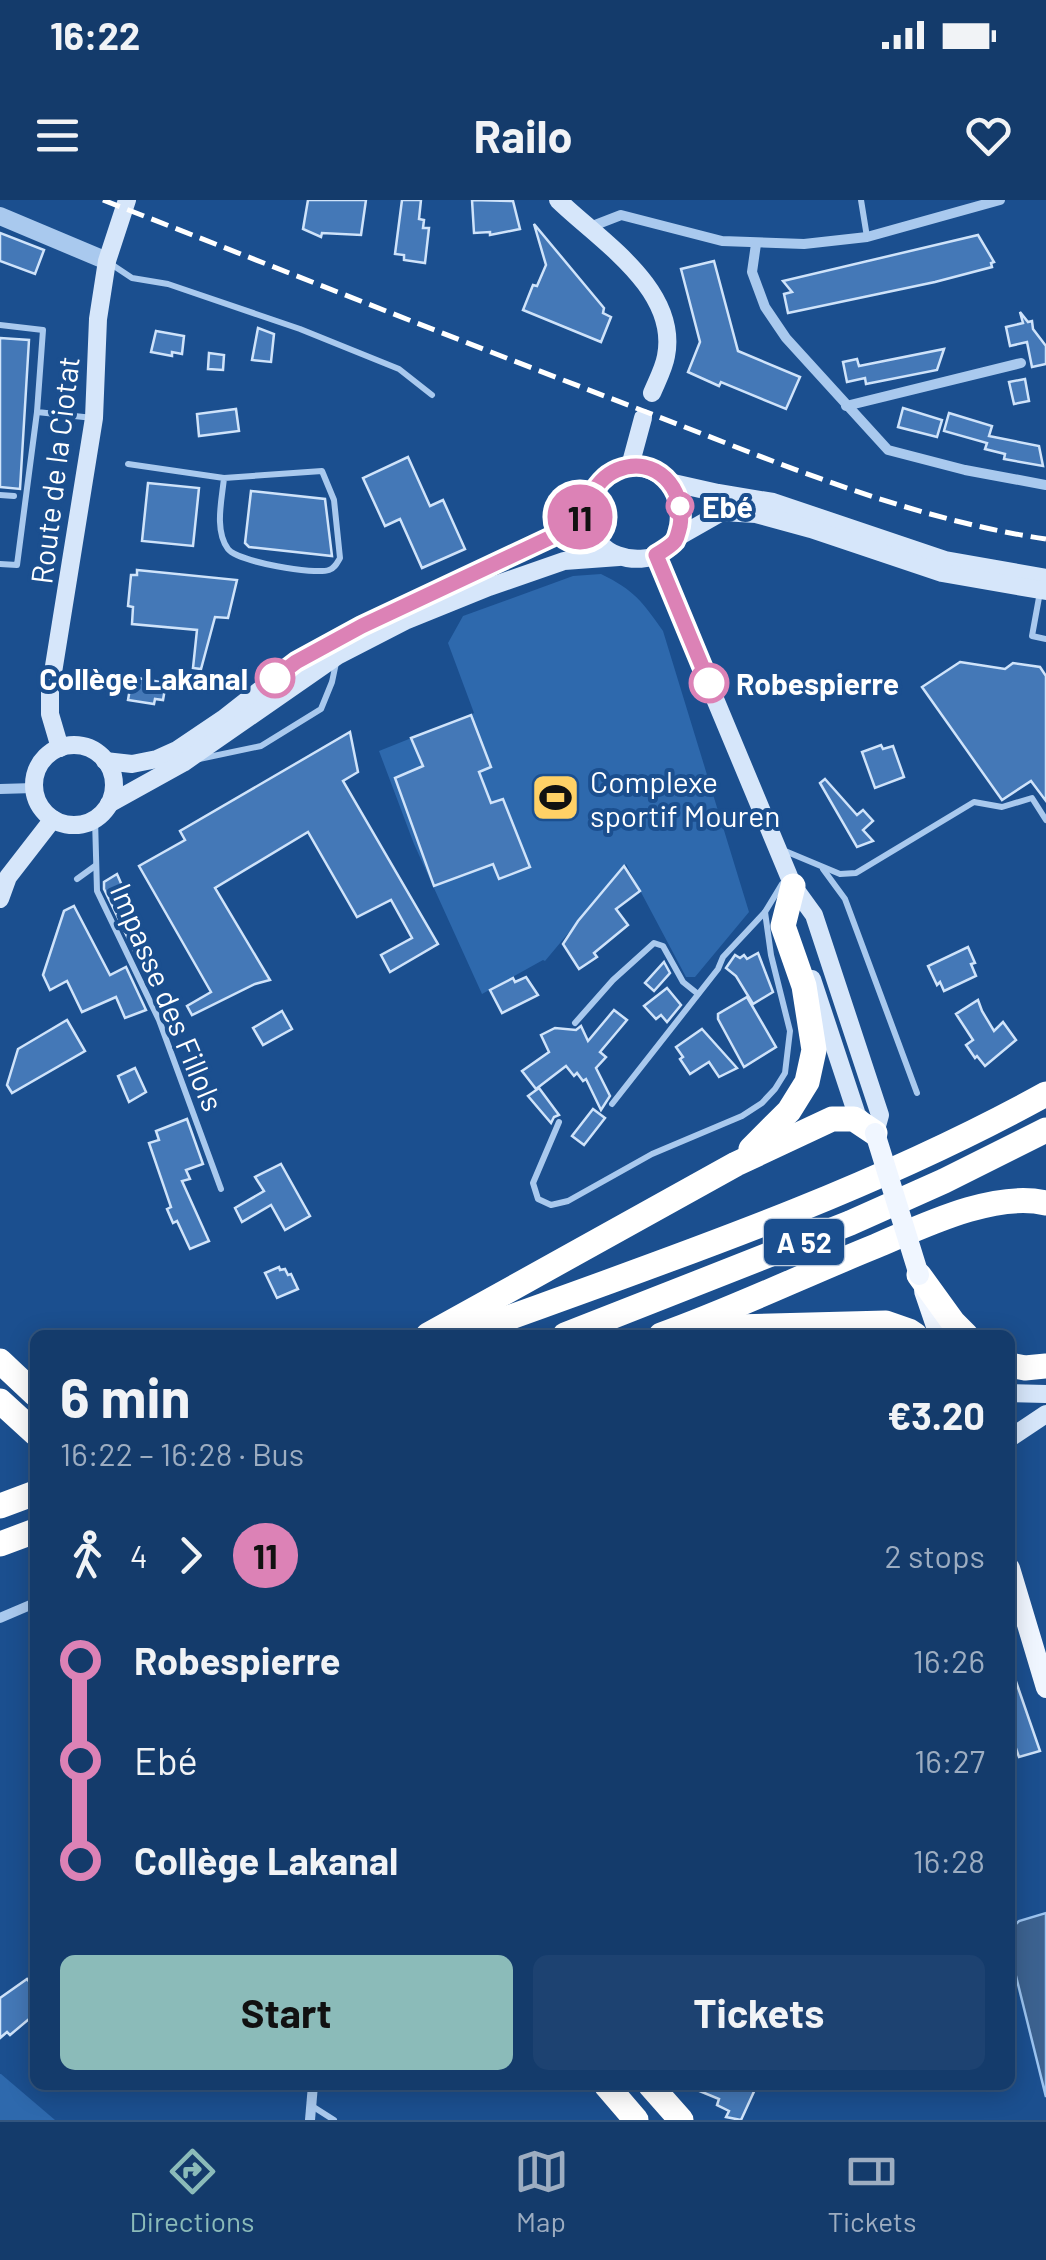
<!DOCTYPE html>
<meta charset="utf-8">
<style>
:root{--surface:#143b6b;--page:#1d4271;--text:#f1f3f6;--muted:#9dadc1;--line:#33557e;--accent:#8bbbb9}
body{margin:0;font-family:Barlow,sans-serif;background:var(--page);color:var(--text);height:100vh;display:flex;flex-direction:column;font-size:38px;white-space:nowrap}
*{box-sizing:border-box;margin:0}
p{font-size:32px;color:var(--muted)}
.icon{flex:none;width:55px;height:55px;fill:none;stroke:currentColor;stroke-width:2;stroke-linecap:round;stroke-linejoin:round}
.map{position:relative;flex:1;overflow:hidden}
.panel{position:absolute;left:30px;top:1130px;width:985px;height:760px;display:flex;flex-direction:column;background:var(--surface);border-radius:15px;box-shadow:0 5px 25px #0003,0 0 0 2px var(--line)}
.panel>*{flex:none}
.badge{padding:0 20px;border-radius:32px;font-size:35px;line-height:65px}
.map>.badge{position:absolute;translate:-50% -50%;box-shadow:0 0 0 5px #fff}
.legs{display:flex;align-items:center;gap:15px;height:110px;padding:0 30px;font-size:32px}
.legs p{margin-inline-start:auto}
.head{display:flex;align-items:center;justify-content:space-between;height:170px;padding:0 30px}
h1{font-size:55px;font-weight:700;line-height:75px}
.button{display:flex;gap:20px;margin-top:auto;padding:20px 30px}
.button a{flex:1;height:115px;border-radius:15px;background:var(--accent);color:#111;font-size:40px;font-weight:700;line-height:115px;text-align:center}
.button a+a{background:var(--page);color:var(--text)}
ul{padding:0 30px;list-style:none}
li{display:flex;align-items:center;gap:35px;height:100px;font-size:38px}
li i{display:grid;place-items:center;width:15px;height:100%;margin:0 12px;background:currentColor}
li i::after{content:'';width:25px;height:25px;margin:-12px;border:8px solid;border-radius:50%;background:var(--surface)}
li p{margin-inline-start:auto}
li:first-child i{background:linear-gradient(#0000 50%,currentColor 0)}
li:last-child i{background:linear-gradient(currentColor 50%,#0000 0)}
.status{display:flex;justify-content:space-between;align-items:center;height:70px;padding:0 50px;background:var(--surface);direction:ltr}
.status svg{height:28px;fill:currentColor}
header{display:flex;justify-content:space-between;align-items:center;height:130px;padding:0 30px;background:var(--surface);font-size:45px;font-weight:700}
.tabs{display:flex;justify-content:space-around;align-items:center;height:140px;border-top:2px solid var(--line);background:var(--surface);font-size:28px;color:var(--muted)}
.tabs a{display:grid;justify-items:center;gap:5px}
.tabs .on{color:var(--accent)}
.map>svg:first-child{display:block}
.green{fill:#2e69ad}
.water{fill:#3c6290;stroke:#9cc4f0;stroke-width:2.5}
.building{fill:#4478b7;stroke:#cfe3fa;stroke-width:2.5}
.lines{fill:none;stroke-linecap:round;stroke-linejoin:round}
.service{stroke:#a9c9ee;stroke-width:6}
.minor{stroke:#a9c9ee;stroke-width:10}
.tertiary{stroke:#a9c9ee;stroke-width:18}
.secondary{stroke:#d6e6fa;stroke-width:18}
.primary{stroke:#f0f6ff;stroke-width:20}
.motorway{stroke:#fff;stroke-width:25}
.rail{stroke:#fff;stroke-width:5;stroke-dasharray:18 8;stroke-linecap:butt}
.primary-bridge{stroke:#f0f6ff;stroke-width:20}
.line-1-casing{stroke:#fff;stroke-width:22}
.line-1{stroke:#dc82b6;stroke-width:15}
.stop-1-dot{fill:#fff;stroke:#dc82b6;stroke-width:5}
.labels{text-anchor:middle;dominant-baseline:central;stroke-width:8;stroke-linejoin:round;paint-order:stroke}
.shield{fill:#1b4f8f;stroke:#bbcadd;stroke-width:2.5}
.shield-label{font-size:28px;font-weight:bold;fill:#fff}
.street-label{font-size:30px;fill:#fff;stroke:#1b4f8f}
.stop-label{font-size:30px;font-weight:bold;fill:#fff;stroke:#1b4f8f;text-anchor:start}
.poi-label{font-size:30px;fill:#fff;stroke:#1b4f8f;text-anchor:start}
</style>
<div class="status"><b>16:22</b><svg viewBox="0 0 49 12"><path d="M0 12V9h3v3zM5 12V6h3v6zM10 12V3h3v9zM15 12V0h3v12zM26 1h20v11H26zM47 4h2v5h-2z"/></svg></div>
<header><svg class="icon" aria-label="menu" viewBox="0 0 24 24"><path d="M4 6h16M4 12h16M4 18h16"/></svg>Railo<svg class="icon" aria-label="heart" viewBox="0 0 24 24"><path d="M12 20l-8-8c-3-5 5-10 8-4 3-6 11-1 8 4z"/></svg></header>
<div class="map">
<svg width="1046" height="1920" viewBox="0 0 1046 1920">
<rect width="100%" height="100%" fill="#1b4f8f"/>
<g class="green">
<path d="M 601,374 C 634,390 642,401 663,431 L 749,712 L 695,777 L 686,777 L 626,664 L 545,761 L 543,760 L 482,794 L 414,644 L 379,551 L 474,513 L 448,443 L 463,416 L 573,376 Z"/>
<path d="M 0,1874 L 1,1874 L 55,1920 L 0,1920 Z"/>
</g>
<path class="water" d="M 1046,1713 L 1046,1897 L 1010,1752 L 1010,1730 L 1019,1721 Z"/>
<g class="building">
<path d="M 308,0 L 366,0 L 361,35 L 322,33 L 321,37 L 303,29 Z"/>
<path d="M 402,0 L 421,0 L 419,19 L 424,20 L 423,28 L 429,28 L 425,63 L 404,60 L 404,55 L 395,54 Z"/>
<path d="M 472,0 L 513,1 L 520,29 L 490,35 L 490,32 L 474,33 Z"/>
<path d="M 534,24 L 604,108 L 603,113 L 611,117 L 601,142 L 523,110 L 533,85 L 537,86 L 546,65 Z"/>
<path d="M 0,33 L 44,50 L 35,74 L 0,61 Z"/>
<path d="M 978,35 L 994,62 L 991,63 L 992,67 L 935,82 L 788,113 L 784,94 L 792,92 L 783,81 Z"/>
<path d="M 714,61 L 738,151 L 800,177 L 786,209 L 721,182 L 719,186 L 688,172 L 700,142 L 681,69 Z"/>
<path d="M 1020,112 L 1028,122 L 1032,121 L 1033,129 L 1046,146 L 1046,164 L 1032,167 L 1027,142 L 1010,146 L 1006,127 L 1023,123 Z"/>
<path d="M 258,128 L 274,134 L 271,162 L 252,160 Z"/>
<path d="M 156,131 L 184,136 L 182,154 L 172,152 L 172,156 L 151,152 Z"/>
<path d="M 0,138 L 29,140 L 20,289 L 0,287 Z"/>
<path d="M 944,149 L 937,170 L 866,184 L 865,178 L 847,182 L 843,162 L 857,159 L 859,166 Z"/>
<path d="M 209,153 L 224,155 L 223,170 L 208,169 Z"/>
<path d="M 1025,179 L 1029,201 L 1014,204 L 1009,182 Z"/>
<path d="M 903,208 L 942,220 L 937,237 L 898,227 Z"/>
<path d="M 236,209 L 239,231 L 199,236 L 197,214 Z"/>
<path d="M 949,213 L 992,226 L 989,236 L 1039,246 L 1043,266 L 1004,259 L 1005,254 L 985,249 L 987,243 L 944,231 Z"/>
<path d="M 408,257 L 430,306 L 443,300 L 465,349 L 422,368 L 400,319 L 385,326 L 363,278 Z"/>
<path d="M 148,283 L 199,288 L 193,346 L 142,341 Z"/>
<path d="M 251,291 L 325,299 L 332,356 L 249,347 L 245,343 Z"/>
<path d="M 137,370 L 237,380 L 228,418 L 215,417 L 201,469 L 193,468 L 197,430 L 132,424 L 133,407 L 128,406 L 131,375 L 137,375 Z"/>
<path d="M 960,462 L 1005,469 L 1013,463 L 1040,467 L 1046,476 L 1046,601 L 1031,581 L 1002,600 L 922,487 Z"/>
<path d="M 132,477 L 166,483 L 163,500 L 155,499 L 154,504 L 128,500 Z"/>
<path d="M 471,515 L 491,567 L 479,572 L 491,603 L 503,599 L 530,667 L 499,679 L 493,664 L 434,686 L 395,578 L 423,566 L 411,538 Z"/>
<path d="M 350,532 L 358,572 L 343,581 L 438,744 L 390,772 L 381,755 L 412,738 L 391,700 L 357,717 L 308,632 L 215,688 L 270,780 L 255,784 L 192,815 L 187,806 L 211,792 L 139,666 L 185,640 L 180,631 Z"/>
<path d="M 881,545 L 883,549 L 893,546 L 904,577 L 875,588 L 862,552 Z"/>
<path d="M 825,579 L 857,615 L 863,610 L 873,621 L 863,630 L 873,641 L 857,647 L 820,583 Z"/>
<path d="M 624,666 L 640,691 L 616,709 L 628,725 L 594,753 L 597,757 L 579,769 L 563,744 L 578,721 Z"/>
<path d="M 117,674 L 143,734 L 134,751 L 104,689 L 104,682 Z"/>
<path d="M 74,706 L 110,775 L 126,767 L 146,810 L 125,818 L 116,797 L 82,812 L 67,781 L 50,790 L 43,775 L 64,711 Z"/>
<path d="M 968,747 L 975,763 L 971,764 L 976,776 L 944,791 L 940,782 L 937,785 L 928,766 Z"/>
<path d="M 758,753 L 773,792 L 753,804 L 736,776 L 726,768 L 735,755 L 740,758 L 744,755 L 747,759 Z"/>
<path d="M 664,762 L 670,773 L 654,791 L 645,783 Z"/>
<path d="M 526,777 L 538,795 L 502,813 L 490,790 L 513,778 L 515,782 Z"/>
<path d="M 667,788 L 681,805 L 667,822 L 661,815 L 656,819 L 644,806 Z"/>
<path d="M 747,797 L 776,847 L 744,867 L 718,819 L 718,814 Z"/>
<path d="M 978,800 L 982,811 L 994,831 L 1003,822 L 1016,840 L 985,866 L 977,856 L 975,858 L 966,845 L 973,840 L 956,814 Z"/>
<path d="M 614,810 L 627,820 L 600,852 L 606,857 L 596,868 L 610,896 L 601,910 L 586,879 L 583,881 L 577,873 L 574,876 L 566,866 L 536,889 L 522,871 L 549,852 L 541,835 L 555,828 L 576,830 L 581,826 L 588,841 Z"/>
<path d="M 282,811 L 292,829 L 263,845 L 253,828 Z"/>
<path d="M 67,820 L 85,851 L 12,893 L 7,885 L 18,849 Z"/>
<path d="M 702,829 L 737,868 L 719,877 L 709,862 L 690,874 L 680,859 L 683,857 L 676,847 Z"/>
<path d="M 135,868 L 146,892 L 129,902 L 118,876 Z"/>
<path d="M 539,888 L 559,915 L 554,917 L 551,923 L 528,896 Z"/>
<path d="M 593,909 L 605,918 L 584,945 L 572,936 Z"/>
<path d="M 187,919 L 203,964 L 186,970 L 190,979 L 182,981 L 209,1041 L 190,1049 L 177,1021 L 173,1023 L 167,1009 L 171,1007 L 149,943 L 159,940 L 156,931 Z"/>
<path d="M 281,964 L 310,1016 L 285,1030 L 271,1005 L 242,1022 L 235,1008 L 264,991 L 255,977 Z"/>
<path d="M 279,1067 L 280,1070 L 285,1069 L 288,1075 L 291,1074 L 298,1089 L 277,1098 L 265,1073 Z"/>
<path d="M 1012,1470 L 1040,1551 L 1019,1557 L 1010,1531 L 1010,1471 Z"/>
<path d="M 27,1779 L 35,1789 L 35,1814 L 10,1835 L 7,1832 L 0,1838 L 0,1798 Z"/>
<path d="M 685,1885 L 757,1885 L 741,1920 L 726,1917 L 729,1911 L 717,1905 L 719,1899 Z"/>
</g>
<g class="lines">
<g class="service">
<path d="M 861,0 L 867,37"/>
<path d="M 108,62 L 132,78 L 168,84 L 300,129 L 399,169 L 432,195"/>
<path d="M 0,125 L 43,130 L 37,212 L 93,218"/>
<path d="M 128,264 L 224,278 C 222,299 214,330 228,349 C 238,362 315,375 329,370 C 335,368 337,363 340,358 L 334,300 L 322,271 L 224,278"/>
<path d="M 0,295 L 14,296"/>
<path d="M 0,364 L 17,365 L 37,212"/>
<path d="M 1040,392 L 1032,436 L 1046,439"/>
<path d="M 199,559 L 261,546 L 321,509 L 332,482 L 336,463"/>
<path d="M 95,619 L 97,691 L 159,820 L 221,989"/>
<path d="M 785,651 L 840,674 L 856,673 L 974,602 L 1002,607 L 1032,598 L 1046,620"/>
<path d="M 823,669 L 845,699 L 917,893"/>
<path d="M 77,679 L 95,666"/>
<path d="M 575,823 L 613,780 L 654,743 L 663,746 L 683,782 L 698,794"/>
<path d="M 612,904 L 718,769 L 723,757 L 765,712 L 782,684"/>
<path d="M 559,922 L 533,983 L 538,999 L 551,1005 L 568,1001 L 652,954 L 742,916 L 762,903 L 775,889 L 785,873 L 790,831 L 771,755 L 765,712"/>
<path d="M 312,1906 L 334,1920"/>
</g>
<g class="minor">
<path d="M 590,27 L 621,15 L 722,41 L 804,44 L 867,37 L 1000,0"/>
<path d="M 756,44 L 752,72 L 765,107 L 786,138 L 888,250 L 965,270 L 1046,285"/>
<path d="M 846,206 L 1021,163"/>
<path d="M 0,589 L 34,588"/>
<path d="M 0,1418 L 35,1403"/>
<path d="M 310,1920 L 313,1885"/>
</g>
<path class="tertiary" d="M 0,16 L 107,61"/>
<g class="secondary">
<path d="M 558,0 C 599,40 679,89 666,156 C 664,168 657,181 652,193"/>
<path d="M 630,266 C 666,268 692,299 678,335 C 666,365 618,366 599,342 C 574,312 596,275 630,266 Z"/>
<path d="M 630,266 L 643,218"/>
<path d="M 669,282 L 718,293 L 773,302 L 945,360 L 1046,378"/>
<path d="M 678,337 L 722,312 L 756,314 L 811,329 L 942,373 L 1046,391"/>
<path d="M 655,355 L 793,686 L 814,715 L 880,915 L 875,933 L 857,915 L 812,779"/>
<circle cx="74" cy="585" r="40"/>
<path d="M 60,548 L 50,514 L 50,491 L 94,218 L 98,119 L 107,61 L 127,0"/>
<path d="M 105,561 L 132,564 L 157,559 L 177,550 L 223,519 L 296,462 L 361,426 L 560,333 L 588,310"/>
<path d="M 109,604 L 183,563 L 337,456 L 405,421 L 489,387 L 564,361 L 619,357"/>
<path d="M 0,699 L 8,677 L 53,619"/>
<path d="M 1010,1193 L 1046,1194"/>
<path d="M 1010,1238 L 1046,1214"/>
</g>
<g class="primary">
<path d="M 924,1091 L 939,1135"/>
<path d="M 1010,1368 L 1046,1488"/>
</g>
<g class="motorway">
<path d="M 751,949 L 789,911 L 807,882 L 814,850 L 804,786 L 783,726 L 793,686"/>
<path d="M 919,1075 L 953,1122 L 966,1135"/>
<path d="M 696,1128 L 886,1123 L 909,1131 L 915,1135"/>
<path d="M 428,1135 L 736,964 L 832,919 L 854,919 L 875,933"/>
<path d="M 461,1135 C 659,1063 861,996 1046,894"/>
<path d="M 565,1135 L 850,1023 L 944,981 L 1046,930"/>
<path d="M 661,1135 C 734,1109 804,1075 876,1046 C 923,1026 994,991 1046,1003"/>
<path d="M 0,1161 L 35,1194"/>
<path d="M 1010,1165 L 1025,1168 L 1046,1166"/>
<path d="M 0,1201 L 35,1233"/>
<path d="M 0,1306 L 35,1293"/>
<path d="M 0,1344 L 35,1331"/>
<path d="M 606,1885 L 636,1920"/>
<path d="M 650,1885 L 681,1920"/>
</g>
<path class="rail" d="M 103,0 C 282,70 461,141 641,210 C 771,260 908,319 1046,339"/>
<path class="primary-bridge" d="M 875,933 L 919,1075"/>
</g>
<g class="lines">
<defs>
<path id="line-1" d="M 275,478 L 296,462 L 362,426 L 560,333 C 568,326 578,320 585,313 C 591,306 588,307 591,298 C 595,286 605,275 617,270 C 656,254 686,289 680,326 C 678,333 678,336 675,341 C 670,347 662,351 656,355 L 709,483"/>
</defs>
<use href="#line-1" class="line-1-casing"/>
<use href="#line-1" class="line-1"/>
</g>
<defs>
<symbol id="stadium-square" viewBox="-11 -11 22 22"><rect x="-9" y="-9" width="18" height="18" rx="4" fill="#ffd166" stroke="#1b4f8f"/><path d="M0-5a6.5 5 0 1 0 0 10a6.5 5 0 1 0 0-10ZM-3.5-1.8h7v3.6h-7Z" fill="#111"/></symbol>
</defs>
<g fill-rule="evenodd">
<use href="#stadium-square" x="528" y="570" width="55" height="55"/>
</g>
<g class="stop-1-dot">
<circle cx="680" cy="306" r="12"/>
<circle cx="275" cy="478" r="18"/>
<circle cx="709" cy="483" r="18"/>
</g>
<g class="labels">
<rect class="shield" x="764" y="1019" width="80" height="46" rx="8"/>
<g class="shield-label">
<text x="804" y="1042">A 52</text>
</g>
<g class="street-label">
<text transform="translate(54 270) rotate(-83)">Route de la Ciotat</text>
<text transform="translate(168 797) rotate(67)">Impasse des Fillols</text>
</g>
<g class="stop-label">
<text x="702" y="306">Ebé</text>
<text x="248" y="478" text-anchor="end">Collège Lakanal</text>
<text x="736" y="483">Robespierre</text>
</g>
<g class="poi-label">
<text x="590" y="581">Complexe<tspan x="590" dy="34">sportif Mouren</tspan></text>
</g>
</g>
</svg>
<b class="badge" style="left:580px;top:317px;background:#dc82b6;color:#111">11</b>
<section class="panel">
<div class="head"><div><h1>6 min</h1><p>16:22 – 16:28 · Bus</p></div><b>€3.20</b></div>
<div class="legs"><svg class="icon" aria-label="walk" viewBox="0 0 24 24"><circle cx="13" cy="4" r="2"/><path d="M13 8l-2 6 4 7M11 14l-3 7M7 12l3-4h3l4 4"/></svg>4<svg class="icon" aria-label="forward" viewBox="0 0 24 24"><path d="M9 5l7 7-7 7"/></svg><b class="badge" style="background:#dc82b6;color:#111">11</b><p>2 stops</p></div>
<ul>
<li><i style="color:#dc82b6"></i><b>Robespierre</b><p>16:26</p></li>
<li><i style="color:#dc82b6"></i><span>Ebé</span><p>16:27</p></li>
<li><i style="color:#dc82b6"></i><b>Collège Lakanal</b><p>16:28</p></li>
</ul>
<div class="button"><a>Start</a><a>Tickets</a></div>
</section>
</div>
<nav class="tabs">
<a class="on"><svg class="icon" aria-label="directions" viewBox="0 0 24 24"><path d="M12 3l9 9-9 9-9-9zM9 14v-3h6M13 9l2 2-2 2"/></svg>Directions</a>
<a><svg class="icon" aria-label="map" viewBox="0 0 24 24"><path d="M3 6l6-2 6 2 6-2v14l-6 2-6-2-6 2zM9 4v14M15 6v14"/></svg>Map</a>
<a><svg class="icon" aria-label="tickets" viewBox="0 0 24 24"><path d="M3 7h18v10H3zM15 7v10"/></svg>Tickets</a>
</nav>
